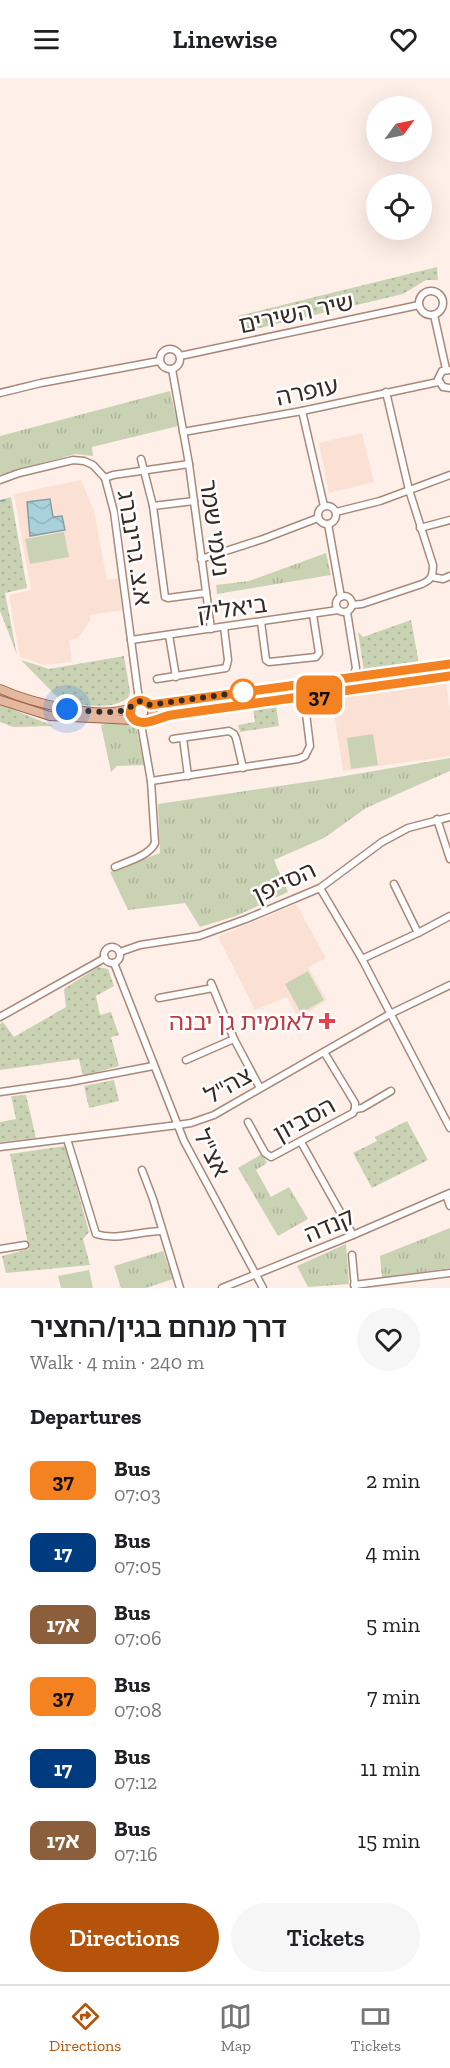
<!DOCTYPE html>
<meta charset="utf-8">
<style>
:root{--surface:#fff;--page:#f6f6f6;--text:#202124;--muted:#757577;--line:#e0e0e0;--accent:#b45309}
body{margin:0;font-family:"Zilla Slab","Noto Sans Hebrew",serif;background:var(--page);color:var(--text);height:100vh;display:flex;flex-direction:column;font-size:22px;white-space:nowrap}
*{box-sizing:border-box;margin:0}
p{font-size:20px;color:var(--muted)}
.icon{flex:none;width:33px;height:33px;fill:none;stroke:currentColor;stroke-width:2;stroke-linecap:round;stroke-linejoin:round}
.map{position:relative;height:1210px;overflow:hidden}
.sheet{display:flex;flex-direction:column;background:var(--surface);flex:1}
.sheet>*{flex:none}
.badge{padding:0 12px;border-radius:9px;font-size:21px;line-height:39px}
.needle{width:39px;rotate:57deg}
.buttons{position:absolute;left:366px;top:18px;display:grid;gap:12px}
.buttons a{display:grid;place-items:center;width:66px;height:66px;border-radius:50%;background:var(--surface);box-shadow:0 6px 24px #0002;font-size:30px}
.you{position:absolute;width:30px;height:30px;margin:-15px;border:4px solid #fff;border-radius:50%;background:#1a73e8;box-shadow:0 0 0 9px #1a73e833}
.map>.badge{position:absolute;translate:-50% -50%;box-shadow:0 0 0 3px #fff}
h2{padding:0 30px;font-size:22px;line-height:54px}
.round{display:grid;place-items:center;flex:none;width:63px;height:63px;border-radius:32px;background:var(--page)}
.overview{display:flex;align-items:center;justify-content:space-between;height:102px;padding:0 30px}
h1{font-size:28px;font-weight:600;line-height:45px}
.primary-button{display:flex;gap:12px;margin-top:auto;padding:12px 30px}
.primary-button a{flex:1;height:69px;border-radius:36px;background:var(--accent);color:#fff;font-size:24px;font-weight:600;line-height:69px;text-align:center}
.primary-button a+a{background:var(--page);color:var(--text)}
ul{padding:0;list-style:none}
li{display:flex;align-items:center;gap:18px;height:72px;padding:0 30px}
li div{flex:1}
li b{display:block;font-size:22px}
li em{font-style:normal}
li .badge{min-width:66px;font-weight:700;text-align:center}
header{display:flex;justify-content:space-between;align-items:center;height:78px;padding:0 30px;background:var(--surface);font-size:27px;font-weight:600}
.tab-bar{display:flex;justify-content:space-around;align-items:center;height:84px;border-top:2px solid var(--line);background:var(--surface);font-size:16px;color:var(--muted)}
.tab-bar a{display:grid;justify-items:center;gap:3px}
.tab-bar .current{color:var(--accent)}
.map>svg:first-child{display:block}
.built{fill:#fbe0d4}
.grass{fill:url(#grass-dots)}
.park{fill:url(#park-tufts)}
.pitch{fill:#cad2b4}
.water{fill:url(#water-waves);stroke:#879fa4;stroke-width:1.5}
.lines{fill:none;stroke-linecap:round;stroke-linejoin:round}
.stream{stroke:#879fa4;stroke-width:1.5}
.minor-casing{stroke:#a98879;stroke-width:9}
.major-casing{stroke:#9c664a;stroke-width:10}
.minor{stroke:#fff;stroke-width:6}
.major{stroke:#e4b79f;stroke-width:8}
.line-casing{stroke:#fff;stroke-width:14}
.line{stroke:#f58220;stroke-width:9}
.walk{stroke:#372a23;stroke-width:6;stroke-dasharray:0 10.8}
.stop-dot{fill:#fff;stroke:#f58220;stroke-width:3}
.health-dot{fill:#e0444e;stroke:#fff;stroke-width:2}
.labels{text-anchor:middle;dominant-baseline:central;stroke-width:5;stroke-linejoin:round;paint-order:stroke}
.street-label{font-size:24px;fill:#372a23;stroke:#fff}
.health-label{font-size:24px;fill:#be3a42;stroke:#fff;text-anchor:end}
</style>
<header><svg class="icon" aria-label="menu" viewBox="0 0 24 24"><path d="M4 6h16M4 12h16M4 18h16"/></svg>Linewise<svg class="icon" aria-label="heart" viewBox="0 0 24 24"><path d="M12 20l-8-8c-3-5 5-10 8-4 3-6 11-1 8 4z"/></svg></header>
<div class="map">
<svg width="450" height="1210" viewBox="0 0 450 1210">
<defs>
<pattern id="grass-dots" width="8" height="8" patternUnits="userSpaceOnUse" patternTransform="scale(1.5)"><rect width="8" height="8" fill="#cad2b4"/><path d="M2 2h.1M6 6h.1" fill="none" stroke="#aeb49a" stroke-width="1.8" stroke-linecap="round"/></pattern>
<pattern id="park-tufts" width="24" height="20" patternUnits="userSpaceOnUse" patternTransform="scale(1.5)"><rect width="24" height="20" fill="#cad2b4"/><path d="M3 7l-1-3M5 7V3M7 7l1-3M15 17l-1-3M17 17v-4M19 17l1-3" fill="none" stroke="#aeb49a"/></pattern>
<pattern id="water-waves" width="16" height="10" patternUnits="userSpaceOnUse" patternTransform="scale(1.5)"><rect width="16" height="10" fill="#a9d1dc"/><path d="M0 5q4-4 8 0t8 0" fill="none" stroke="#92b4bc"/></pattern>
</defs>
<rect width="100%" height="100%" fill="#feefe8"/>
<g class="built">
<path d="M 362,355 L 374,404 L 329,415 L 319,365 Z"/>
<path d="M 81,402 L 94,433 L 107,502 L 118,500 L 122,532 L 90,537 L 90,543 L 78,560 L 69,562 L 72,584 L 44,587 L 20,579 L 9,517 L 31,512 L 14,416 Z"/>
<path d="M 446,604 L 450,635 L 450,678 L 343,693 L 332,620 Z"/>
<path d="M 296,826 L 326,880 L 308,889 L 327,922 L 298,940 L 287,919 L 255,932 L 218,859 Z"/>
</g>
<g class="grass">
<path d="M 437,189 L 438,202 L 426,202 L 403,216 L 242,254 L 238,238 Z"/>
<path d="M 11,419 L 27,510 L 5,515 L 17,577 L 0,533 L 0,422 Z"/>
<path d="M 411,542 L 419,586 L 364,593 L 358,554 L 363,559 Z"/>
<path d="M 124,578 L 130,614 L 128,620 C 111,633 83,626 63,625 L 21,582 L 49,591 Z"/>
<path d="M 0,626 L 53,648 L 13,649 L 0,644 Z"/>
<path d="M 276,627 L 279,648 L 240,654 L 238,647 L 255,644 L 253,630 Z"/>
<path d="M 98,889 L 108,891 L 114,908 L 96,918 L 100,937 L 111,934 L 119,957 L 111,959 L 119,988 L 83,998 L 79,981 L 0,992 L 0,946 L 3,944 L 14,959 L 66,929 L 64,911 Z"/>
<path d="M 114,1002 L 119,1023 L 89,1030 L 84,1008 Z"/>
<path d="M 26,1017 L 36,1060 L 0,1064 L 0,1044 L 16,1041 L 11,1018 Z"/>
<path d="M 407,1043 L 428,1082 L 372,1110 L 353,1075 L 377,1063 L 375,1059 Z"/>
<path d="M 65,1068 L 89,1154 L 83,1161 L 90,1187 L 6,1195 L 2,1178 L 29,1171 L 10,1076 Z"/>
</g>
<g class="park">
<path d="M 170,313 L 178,348 L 92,369 L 93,378 L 75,376 L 0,397 L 0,358 Z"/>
<path d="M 326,475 L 331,497 L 217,516 L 216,507 L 249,503 Z"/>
<path d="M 115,643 L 128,643 L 136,648 L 144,687 L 117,688 L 111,694 L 101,647 Z"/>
<path d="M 450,680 L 450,693 L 366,730 L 324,760 L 274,782 L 288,814 L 236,838 L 200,849 L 185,825 L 128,832 L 110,794 L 160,775 L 158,726 L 327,701 Z"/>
<path d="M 262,1076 L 267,1085 L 256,1092 L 271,1119 L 289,1109 L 308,1141 L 278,1158 L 238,1090 Z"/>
<path d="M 450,1150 L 450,1190 L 382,1200 L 380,1178 Z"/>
<path d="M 346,1166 L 349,1206 L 308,1209 L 297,1188 Z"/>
<path d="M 163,1173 L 173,1201 L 146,1210 L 121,1210 L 114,1188 Z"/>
</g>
<g class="pitch">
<path d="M 64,454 L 69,479 L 30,486 L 25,461 Z"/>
<path d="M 373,656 L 378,687 L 351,691 L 347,660 Z"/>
<path d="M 308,893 L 324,922 L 301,935 L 285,906 Z"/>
<path d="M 89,1192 L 93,1210 L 61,1210 L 58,1198 Z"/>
</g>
<path class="water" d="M 50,421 L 53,439 L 62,438 L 65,452 L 30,458 L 27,424 Z"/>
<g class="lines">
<path class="stream" d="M 0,423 L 5,422"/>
<defs>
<g id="minor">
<circle cx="431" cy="225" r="12"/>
<path d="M 434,237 L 446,291"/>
<circle cx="170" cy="281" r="10"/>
<path d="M 180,278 L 419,227"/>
<path d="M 172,291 L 189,386 L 211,551"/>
<path d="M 450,292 L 442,293 L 438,301 L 443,309 L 450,310"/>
<path d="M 0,315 L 41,305 L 159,283"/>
<path d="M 302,333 L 324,428"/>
<path d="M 183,354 L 302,333 L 438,304"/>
<path d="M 141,381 L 153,428 L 165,519 L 168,520 L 206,515"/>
<path d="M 105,400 L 113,397 L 189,386"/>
<path d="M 0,402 L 19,395 L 73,382 L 84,383 L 93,387 L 105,400 L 114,434 L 139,622"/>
<circle cx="327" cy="437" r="9"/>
<path d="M 153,428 L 194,423"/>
<path d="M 336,434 L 380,423 L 450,397"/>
<path d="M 328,446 L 341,519"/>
<path d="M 420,450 L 450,442"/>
<path d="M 201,481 L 263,461 L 318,440"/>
<path d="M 432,499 L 443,501 L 450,498"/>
<circle cx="344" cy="526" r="8"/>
<path d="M 352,527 L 362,526 L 422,506 C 431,502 433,498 433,487 L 409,412 L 386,314"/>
<path d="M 347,534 L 356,590 L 353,599"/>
<path d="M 261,544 L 266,582 L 269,584 L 316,579 L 319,575 L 313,537"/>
<path d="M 169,557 L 176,599"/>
<path d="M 131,562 L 338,532"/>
<path d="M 157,601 L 226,590 L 228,582 L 224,549"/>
<path d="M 183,660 L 188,698"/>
<path d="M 173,661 L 229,653 L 234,656 L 236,660 L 243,690"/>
<path d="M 151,703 L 298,681 L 305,678 L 310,668 L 304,619"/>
<path d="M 437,741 L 450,781"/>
<path d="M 115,789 C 128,783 149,778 155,765 L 151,703 L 141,646"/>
<path d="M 394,806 L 418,855"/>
<path d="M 320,810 L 362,881 L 450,1050"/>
<circle cx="112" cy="877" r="8"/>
<path d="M 120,874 L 140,867 L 199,858 L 246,841 L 320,810 L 382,764 L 408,750 L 450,739"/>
<path d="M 362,881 L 418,855 L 450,838"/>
<path d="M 114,885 L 184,1063 L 263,1210"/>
<path d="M 211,905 L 234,961 L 260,1010"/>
<path d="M 159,920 L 213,910"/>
<path d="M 0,939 L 105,880"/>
<path d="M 324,974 L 355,1025 L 355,1031"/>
<path d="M 186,982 L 234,961"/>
<path d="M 0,1014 L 70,1004 L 153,988"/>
<path d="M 248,1044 L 265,1075 L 271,1079 L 353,1035 L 355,1031 L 362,1030 L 391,1013"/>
<path d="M 67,1061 L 96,1156 C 117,1163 140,1153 162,1153"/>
<path d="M 301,1064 L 353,1157"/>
<path d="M 0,1069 L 178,1047 L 191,1045 L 214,1037 L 390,936 L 450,907"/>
<path d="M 142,1092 L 153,1121 L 180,1210"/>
<path d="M 446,1117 L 450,1128"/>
<path d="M 0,1171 L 25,1167"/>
<path d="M 352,1177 L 355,1209"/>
<path d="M 354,1207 L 450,1195"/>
<path d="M 222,1210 L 353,1157 L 450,1115"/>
</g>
<g id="major">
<path d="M 0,611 C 29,624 100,643 130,630"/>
<path d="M 0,622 L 50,638 L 133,642"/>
<path d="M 150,627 L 450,586"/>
<path d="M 148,643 L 153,636 L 150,627 L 143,623 L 135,624 C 131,628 128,631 130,637 C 135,653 160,640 171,637 L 450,598"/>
</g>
</defs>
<use href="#minor" class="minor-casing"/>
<use href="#major" class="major-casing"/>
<use href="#minor" class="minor"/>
<use href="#major" class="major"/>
</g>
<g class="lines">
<defs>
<path id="line" d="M 450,586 L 150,627 C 144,621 138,621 132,626 L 130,636 C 138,653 157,640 171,637 L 450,598"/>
</defs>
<use href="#line" class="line-casing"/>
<use href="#line" class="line"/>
<path class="walk" d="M 67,631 C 84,632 104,636 121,633 C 134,631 137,616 150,627 L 243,614"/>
</g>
<circle class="stop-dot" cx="243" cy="614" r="12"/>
<path class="health-dot" d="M324 934h6v6h6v6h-6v6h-6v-6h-6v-6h6z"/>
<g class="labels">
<g class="street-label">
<text transform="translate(296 235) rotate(-12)">שיר השירים</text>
<text transform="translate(307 313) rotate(-12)">עופרה</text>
<text transform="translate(215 450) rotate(82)">נעמי שמר</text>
<text transform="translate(135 470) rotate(81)">א.צ. גרינברג</text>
<text transform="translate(232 530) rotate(-8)">ביאליק</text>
<text transform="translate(284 804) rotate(-25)">הסייפן</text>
<text transform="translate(228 1007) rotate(-29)">צה"ל</text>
<text transform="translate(304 1041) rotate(-29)">הסביון</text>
<text transform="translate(212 1075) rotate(63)">אצ"ל</text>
<text transform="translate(329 1147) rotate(-23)">קנדה</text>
</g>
<g class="health-label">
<text x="314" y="943">לאומית גן יבנה</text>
</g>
</g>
</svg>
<div class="buttons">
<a><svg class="needle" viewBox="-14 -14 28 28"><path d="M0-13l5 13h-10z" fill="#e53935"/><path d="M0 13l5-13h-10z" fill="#757577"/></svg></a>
<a><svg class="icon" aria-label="locate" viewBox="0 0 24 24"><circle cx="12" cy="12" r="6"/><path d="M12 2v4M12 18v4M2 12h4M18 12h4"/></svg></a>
</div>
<div class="you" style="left:67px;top:631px"></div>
<b class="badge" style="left:319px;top:617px;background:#f58220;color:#111">37</b>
</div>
<section class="sheet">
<div class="overview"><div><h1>דרך מנחם בגין/החציר</h1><p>Walk · 4 min · 240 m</p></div><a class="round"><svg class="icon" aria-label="heart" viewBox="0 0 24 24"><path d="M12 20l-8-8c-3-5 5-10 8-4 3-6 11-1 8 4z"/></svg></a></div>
<h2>Departures</h2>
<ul>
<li><span class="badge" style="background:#f58220;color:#111">37</span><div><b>Bus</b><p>07:03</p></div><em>2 min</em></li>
<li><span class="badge" style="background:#003b80;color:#fff">17</span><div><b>Bus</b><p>07:05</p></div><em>4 min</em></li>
<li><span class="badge" style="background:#8b5e3c;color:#fff">17א</span><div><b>Bus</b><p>07:06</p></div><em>5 min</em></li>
<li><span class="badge" style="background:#f58220;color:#111">37</span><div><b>Bus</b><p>07:08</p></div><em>7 min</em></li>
<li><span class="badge" style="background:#003b80;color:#fff">17</span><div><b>Bus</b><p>07:12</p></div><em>11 min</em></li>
<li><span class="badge" style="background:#8b5e3c;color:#fff">17א</span><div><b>Bus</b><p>07:16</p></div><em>15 min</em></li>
</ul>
<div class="primary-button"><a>Directions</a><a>Tickets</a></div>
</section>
<nav class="tab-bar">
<a class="current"><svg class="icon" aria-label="directions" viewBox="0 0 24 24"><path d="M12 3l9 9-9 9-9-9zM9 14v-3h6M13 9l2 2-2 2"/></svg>Directions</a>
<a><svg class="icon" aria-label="map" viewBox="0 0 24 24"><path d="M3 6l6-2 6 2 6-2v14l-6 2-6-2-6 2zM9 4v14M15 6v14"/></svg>Map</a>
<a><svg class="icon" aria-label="tickets" viewBox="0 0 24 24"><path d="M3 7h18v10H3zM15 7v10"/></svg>Tickets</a>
</nav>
